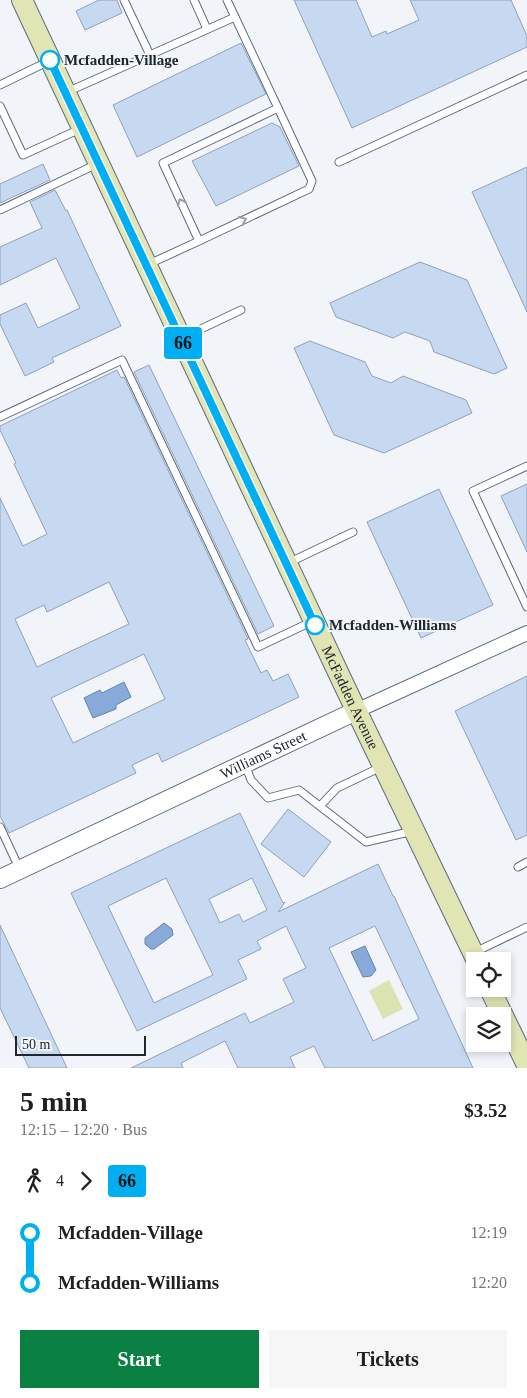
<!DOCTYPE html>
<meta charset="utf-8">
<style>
:root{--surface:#fff;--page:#f6f6f6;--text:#202124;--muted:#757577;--accent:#0b8043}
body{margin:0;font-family:"Times New Roman",serif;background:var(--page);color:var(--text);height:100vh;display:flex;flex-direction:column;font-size:19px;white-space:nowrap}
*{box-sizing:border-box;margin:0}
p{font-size:16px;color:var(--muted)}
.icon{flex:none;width:28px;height:28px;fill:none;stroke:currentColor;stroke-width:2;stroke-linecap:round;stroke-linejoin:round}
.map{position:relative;height:1068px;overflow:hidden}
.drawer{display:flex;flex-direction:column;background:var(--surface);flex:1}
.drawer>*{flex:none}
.badge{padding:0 10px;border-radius:4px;font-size:18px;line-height:32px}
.controls{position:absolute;left:466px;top:952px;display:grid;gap:10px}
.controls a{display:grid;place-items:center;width:45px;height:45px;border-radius:0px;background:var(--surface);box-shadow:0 2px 8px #0003;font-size:25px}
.scale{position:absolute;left:15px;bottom:12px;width:131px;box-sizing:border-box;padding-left:5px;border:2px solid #20262f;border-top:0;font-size:14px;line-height:18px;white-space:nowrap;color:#20262f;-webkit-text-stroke:4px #f1f5fa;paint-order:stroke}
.map>.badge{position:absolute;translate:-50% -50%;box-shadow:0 0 0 2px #fff}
.legs{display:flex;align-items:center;gap:8px;height:55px;padding:0 20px;font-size:16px}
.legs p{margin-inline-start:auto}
.overview{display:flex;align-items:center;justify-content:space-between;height:85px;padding:0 20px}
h1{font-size:28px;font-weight:600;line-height:38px}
.button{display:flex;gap:10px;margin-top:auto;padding:10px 20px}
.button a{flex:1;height:58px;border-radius:0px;background:var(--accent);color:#fff;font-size:20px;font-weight:600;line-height:58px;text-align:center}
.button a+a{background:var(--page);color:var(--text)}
ul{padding:0 20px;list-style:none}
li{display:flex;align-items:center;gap:18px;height:50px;font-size:19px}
li i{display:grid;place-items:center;width:8px;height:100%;margin:0 6px;background:currentColor}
li i::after{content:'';width:12px;height:12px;margin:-6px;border:4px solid;border-radius:50%;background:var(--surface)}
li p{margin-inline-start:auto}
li:first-child i{background:linear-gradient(#0000 50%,currentColor 0)}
li:last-child i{background:linear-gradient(currentColor 50%,#0000 0)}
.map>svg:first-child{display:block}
.green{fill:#dbe3b0}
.water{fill:#87aadb;stroke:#6882a7}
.building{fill:#c7d9f1;stroke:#90a0b7;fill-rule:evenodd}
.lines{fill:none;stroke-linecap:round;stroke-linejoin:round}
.service-casing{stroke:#5b6a80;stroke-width:9}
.minor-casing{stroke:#5b6a80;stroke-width:16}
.tertiary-casing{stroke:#5b6a80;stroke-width:20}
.secondary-casing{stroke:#5b6a80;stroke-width:22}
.service{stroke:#fff;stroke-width:7}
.minor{stroke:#fff;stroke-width:14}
.tertiary{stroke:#fff;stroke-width:18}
.secondary{stroke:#e1e4b3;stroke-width:20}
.oneway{stroke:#9b9da1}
.line-1-casing{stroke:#fff;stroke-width:11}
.line-1{stroke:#00aff2;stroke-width:8}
.stop-1-dot{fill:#fff;stroke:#00aff2;stroke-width:2.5}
.labels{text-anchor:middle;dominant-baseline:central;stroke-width:4;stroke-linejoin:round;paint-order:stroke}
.stop-label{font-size:15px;font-weight:bold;fill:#20262f;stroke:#f1f5fa;text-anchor:start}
.street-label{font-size:15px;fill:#20262f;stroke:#f1f5fa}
</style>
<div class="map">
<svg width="527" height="1068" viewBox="0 0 527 1068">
<rect width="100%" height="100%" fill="#f1f5fa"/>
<path class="green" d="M 389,980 L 403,1009 L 383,1019 L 369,991 Z"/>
<g class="water">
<path d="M 124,682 L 131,697 L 116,705 L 116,709 L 93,718 L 84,698 L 100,690 L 102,693 Z"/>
<path d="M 164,923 L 172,929 L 173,935 L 154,949 L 151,949 L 145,944 L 145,938 Z"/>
<path d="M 365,946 L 376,970 L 371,976 L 363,977 L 351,952 Z"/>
</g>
<g class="building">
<path d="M 99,0 L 117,0 L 122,13 L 85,30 L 76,11 Z"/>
<path d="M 294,0 L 356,0 L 372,37 L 386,31 L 387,34 L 419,20 L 410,0 L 511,0 L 527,36 L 527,47 L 352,128 Z"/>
<path d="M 241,43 L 266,94 L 137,157 L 113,105 Z"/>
<path d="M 272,123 L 280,127 L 299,166 L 216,206 L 192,161 Z"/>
<path d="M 43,164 L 50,180 L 0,203 L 0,184 Z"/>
<path d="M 527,167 L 527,312 L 472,192 Z"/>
<path d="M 55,190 L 66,211 L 67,210 L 121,326 L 52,358 L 54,362 L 25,376 L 0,324 L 0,315 L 26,303 L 38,328 L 80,308 L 56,258 L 0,285 L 0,247 L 42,228 L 30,202 Z"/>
<path d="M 420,262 L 467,280 L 507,368 L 494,374 L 434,352 L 430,341 L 405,332 L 393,338 L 336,317 L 330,303 Z"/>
<path d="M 310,341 L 365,362 L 372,376 L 391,383 L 403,376 L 466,400 L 472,413 L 384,453 L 334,435 L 294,348 Z"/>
<path d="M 149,365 L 274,626 L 258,634 L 134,372 Z"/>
<path d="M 117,370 L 121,378 L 124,377 L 248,639 L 245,640 L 261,673 L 267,670 L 273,681 L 288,674 L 299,697 L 162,762 L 158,753 L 132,765 L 136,773 L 9,833 L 0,816 L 0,498 L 23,546 L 47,534 L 14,464 L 16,463 L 0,430 L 0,426 ZM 109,582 L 129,624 L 37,667 L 15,619 L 44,605 L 47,612 ZM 144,654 L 165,699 L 73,743 L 51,698 Z"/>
<path d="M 527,484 L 527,552 L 501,496 Z"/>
<path d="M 439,489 L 493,605 L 421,638 L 367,522 Z"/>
<path d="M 527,676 L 527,835 L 516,840 L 455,711 Z"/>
<path d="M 288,809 L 331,842 L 304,877 L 261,844 Z"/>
<path d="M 240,813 L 283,903 L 285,902 L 278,912 L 378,864 L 393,896 L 394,896 L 473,1068 L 325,1068 L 314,1046 L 290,1057 L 295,1068 L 238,1068 L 225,1041 L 181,1063 L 183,1068 L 131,1068 L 245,1013 L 250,1023 L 294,1002 L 283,979 L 306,968 L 286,926 L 257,941 L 261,949 L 238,960 L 247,979 L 137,1031 L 71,893 ZM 166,878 L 213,975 L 154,1003 L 108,906 ZM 252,878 L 267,910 L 243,922 L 239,914 L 220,923 L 209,899 ZM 375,926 L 419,1019 L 373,1041 L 329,948 Z"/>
<path d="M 0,925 L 67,1068 L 29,1068 L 0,1008 Z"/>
</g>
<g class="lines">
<defs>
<g id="service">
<path d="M 124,0 L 150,55"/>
<path d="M 194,0 L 207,29"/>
<path d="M 227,0 L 235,17"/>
<path d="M 0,85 L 49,61"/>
<path d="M 67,92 L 235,17 L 278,108 L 163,163 L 199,241 L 149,264"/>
<path d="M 0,106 L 23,155 L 80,129"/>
<path d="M 339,162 L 527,75"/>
<path d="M 0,210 L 97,164"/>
<path d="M 199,241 L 309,189 L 312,181 L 278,108"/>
<path d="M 182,338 L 241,310"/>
<path d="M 0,417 L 122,360 L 258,647 L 313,621"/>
<path d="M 527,466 L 473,491 L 527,607"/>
<path d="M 288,563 L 353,532"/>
<path d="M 245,764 L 251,780 L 268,798 L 299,790 L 366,842 L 413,831"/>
<path d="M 321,805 L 337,788 L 381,767"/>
<path d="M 0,827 L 20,870"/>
<path d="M 518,867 L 527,862"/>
<path d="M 475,952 L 527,927"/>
</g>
<path id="minor" d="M 356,711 L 527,633"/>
<g id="tertiary">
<path id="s1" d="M 0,879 L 356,711"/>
</g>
<g id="secondary">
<path id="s2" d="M 22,0 L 345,687 L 477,961"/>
<path d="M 490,989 L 527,1065"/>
</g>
</defs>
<use href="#service" class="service-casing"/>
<use href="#minor" class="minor-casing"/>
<use href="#tertiary" class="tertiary-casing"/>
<use href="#secondary" class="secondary-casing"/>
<use href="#service" class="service"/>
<use href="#minor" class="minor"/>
<use href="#tertiary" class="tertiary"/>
<use href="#secondary" class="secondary"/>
</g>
<defs><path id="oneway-chevron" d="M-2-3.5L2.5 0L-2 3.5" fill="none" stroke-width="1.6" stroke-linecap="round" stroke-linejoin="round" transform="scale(1.25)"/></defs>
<g class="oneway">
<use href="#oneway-chevron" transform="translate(181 202) rotate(-115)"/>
<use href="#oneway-chevron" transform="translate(243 220) rotate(-25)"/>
</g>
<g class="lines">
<defs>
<path id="line-1" d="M 50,60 L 315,625"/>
</defs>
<use href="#line-1" class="line-1-casing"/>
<use href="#line-1" class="line-1"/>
</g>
<g class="stop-1-dot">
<circle cx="50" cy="60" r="9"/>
<circle cx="315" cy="625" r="9"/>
</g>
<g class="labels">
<g class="stop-label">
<text x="64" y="60">Mcfadden-Village</text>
<text x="329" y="625">Mcfadden-Williams</text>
</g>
<g class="street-label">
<text stroke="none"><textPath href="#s2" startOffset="771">McFadden Avenue</textPath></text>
<text stroke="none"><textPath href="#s1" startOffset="291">Williams Street</textPath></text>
</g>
</g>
</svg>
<div class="controls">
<a><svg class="icon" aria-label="locate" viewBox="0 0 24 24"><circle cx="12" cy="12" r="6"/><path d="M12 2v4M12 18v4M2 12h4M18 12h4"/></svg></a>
<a><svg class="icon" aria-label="layers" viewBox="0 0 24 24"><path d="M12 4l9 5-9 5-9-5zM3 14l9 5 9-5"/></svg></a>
</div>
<div class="scale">50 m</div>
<b class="badge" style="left:183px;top:343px;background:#00aff2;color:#111">66</b>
</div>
<section class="drawer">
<div class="overview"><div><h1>5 min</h1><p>12:15 – 12:20 · Bus</p></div><b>$3.52</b></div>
<div class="legs"><svg class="icon" aria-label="walk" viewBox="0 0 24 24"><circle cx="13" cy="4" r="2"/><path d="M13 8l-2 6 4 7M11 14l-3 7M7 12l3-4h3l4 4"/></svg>4<svg class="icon" aria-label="forward" viewBox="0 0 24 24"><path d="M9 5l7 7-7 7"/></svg><b class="badge" style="background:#00aff2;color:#111">66</b></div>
<ul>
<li><i style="color:#00aff2"></i><b>Mcfadden-Village</b><p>12:19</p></li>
<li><i style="color:#00aff2"></i><b>Mcfadden-Williams</b><p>12:20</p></li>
</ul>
<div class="button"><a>Start</a><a>Tickets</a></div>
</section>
